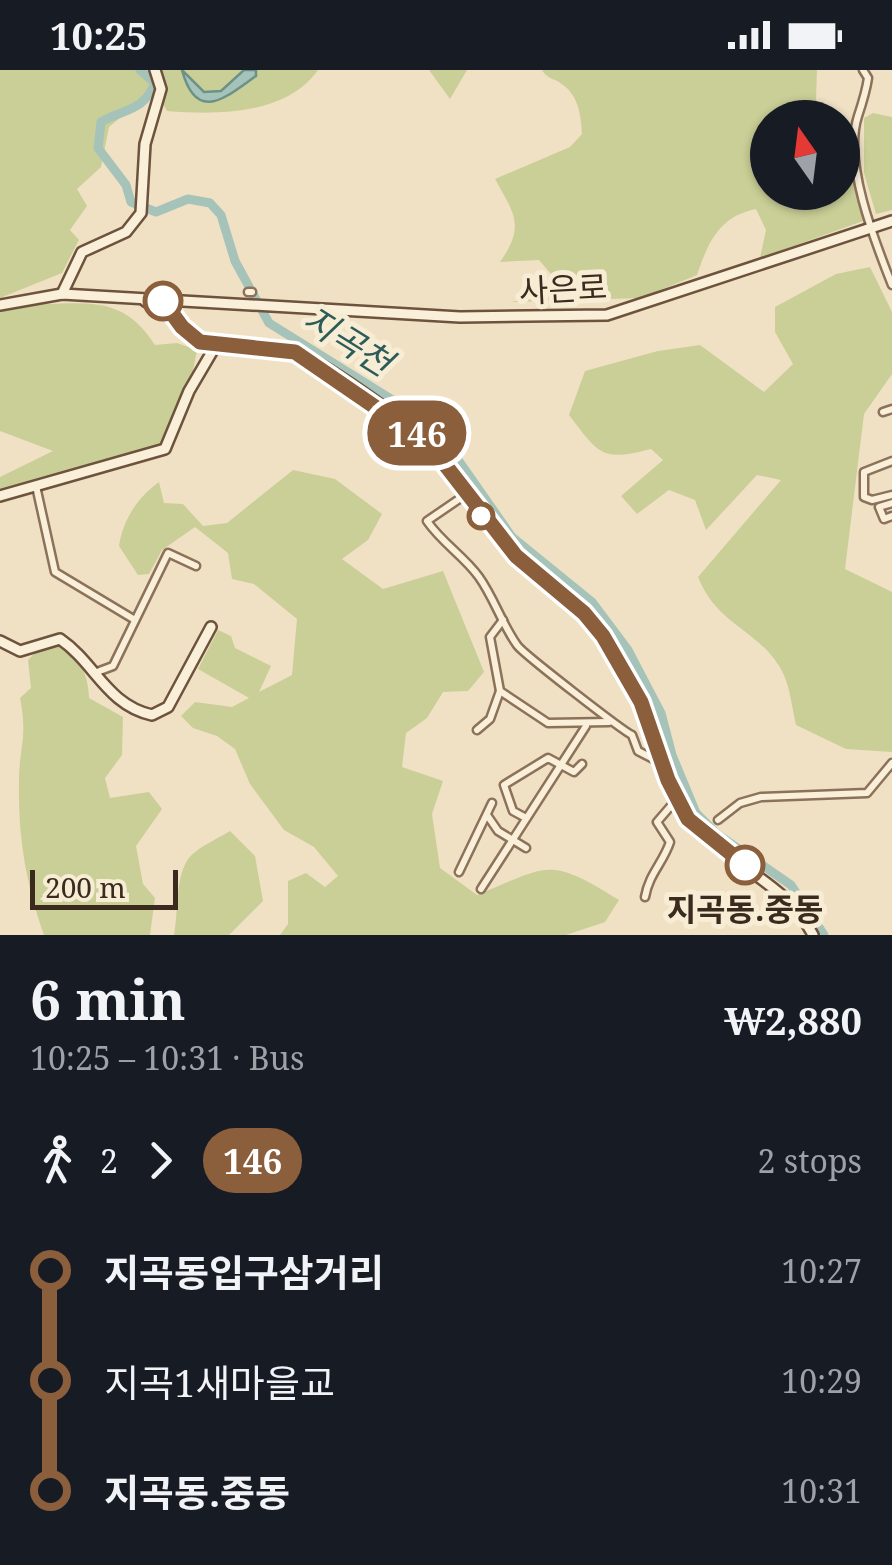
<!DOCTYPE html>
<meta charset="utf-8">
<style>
:root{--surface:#171b24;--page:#20242c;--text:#f1f3f6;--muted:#9ea1a6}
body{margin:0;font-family:"Noto Serif","Noto Sans KR",serif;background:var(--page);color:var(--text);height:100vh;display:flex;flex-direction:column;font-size:38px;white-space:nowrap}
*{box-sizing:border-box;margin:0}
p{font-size:32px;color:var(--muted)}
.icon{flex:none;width:55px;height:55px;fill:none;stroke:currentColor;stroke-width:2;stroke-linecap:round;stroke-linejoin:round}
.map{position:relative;height:865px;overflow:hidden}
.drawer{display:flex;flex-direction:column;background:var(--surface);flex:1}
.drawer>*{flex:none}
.badge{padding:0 20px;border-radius:32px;font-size:35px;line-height:65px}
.needle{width:65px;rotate:346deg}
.controls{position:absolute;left:750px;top:30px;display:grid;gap:20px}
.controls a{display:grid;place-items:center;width:110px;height:110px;border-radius:50%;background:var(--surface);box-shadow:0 2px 8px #0004;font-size:50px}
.scale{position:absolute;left:30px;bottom:25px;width:148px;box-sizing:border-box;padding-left:10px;border:5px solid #3b2b1e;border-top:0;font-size:28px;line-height:35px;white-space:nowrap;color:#3b2b1e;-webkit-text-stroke:8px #f7ecd4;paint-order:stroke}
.map>.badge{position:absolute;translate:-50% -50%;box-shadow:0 0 0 5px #fff}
.legs{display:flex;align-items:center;gap:15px;height:110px;padding:0 30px;font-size:32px}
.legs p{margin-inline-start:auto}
.headline{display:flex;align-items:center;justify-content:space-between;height:170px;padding:0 30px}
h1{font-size:55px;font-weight:700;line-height:75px}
ul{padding:0 30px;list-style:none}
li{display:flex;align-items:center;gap:35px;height:110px;font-size:38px}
li i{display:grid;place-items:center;width:15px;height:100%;margin:0 12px;background:currentColor}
li i::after{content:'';width:25px;height:25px;margin:-12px;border:8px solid;border-radius:50%;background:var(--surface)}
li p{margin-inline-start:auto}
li:first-child i{background:linear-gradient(#0000 50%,currentColor 0)}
li:last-child i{background:linear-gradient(currentColor 50%,#0000 0)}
.status{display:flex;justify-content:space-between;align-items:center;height:70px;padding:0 50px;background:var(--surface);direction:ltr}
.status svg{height:28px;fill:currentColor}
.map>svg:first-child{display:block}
.green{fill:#cacf97}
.water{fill:#a6c3b9;stroke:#6c9287;stroke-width:2.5}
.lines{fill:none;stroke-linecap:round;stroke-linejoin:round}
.river{stroke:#a6c3b9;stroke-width:9}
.street-casing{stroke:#8c725a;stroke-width:11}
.secondary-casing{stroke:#6d533d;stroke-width:14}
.street{stroke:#faefd8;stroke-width:6}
.secondary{stroke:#faefd8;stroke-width:9}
.line-1-casing{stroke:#fff;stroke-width:22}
.line-1{stroke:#8b5e3c;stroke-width:15}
.stop-1-dot{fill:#fff;stroke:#8b5e3c;stroke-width:5}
.labels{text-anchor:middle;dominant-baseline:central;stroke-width:10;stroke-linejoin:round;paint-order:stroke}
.street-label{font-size:32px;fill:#3b2b1e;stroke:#f7ecd4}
.stop-label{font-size:32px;font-weight:bold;fill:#3b2b1e;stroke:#f7ecd4}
.water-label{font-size:35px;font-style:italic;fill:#2d5b57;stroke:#f7ecd4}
</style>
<div class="status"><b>10:25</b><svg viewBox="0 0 49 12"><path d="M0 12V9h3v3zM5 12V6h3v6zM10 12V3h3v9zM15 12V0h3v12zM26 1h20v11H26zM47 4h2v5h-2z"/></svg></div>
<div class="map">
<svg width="892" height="865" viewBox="0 0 892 865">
<rect width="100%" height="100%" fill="#f0e1c4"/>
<g class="green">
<path d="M 0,0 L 140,0 L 151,6 L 151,22 L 109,57 L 101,97 L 77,119 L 87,136 L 70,160 L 79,170 L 62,203 L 0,228 Z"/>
<path d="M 146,0 L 318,0 C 286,45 218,45 167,41 L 157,24 L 161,1 L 154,5 Z"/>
<path d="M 429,0 L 467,0 L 450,29 Z"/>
<path d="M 542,0 L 817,0 L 816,30 L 828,47 L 768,48 L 768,122 L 842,122 L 843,74 L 866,150 L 760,188 L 766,160 L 756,139 C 720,146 708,172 697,205 L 641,228 L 511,232 L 547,225 L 551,204 L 539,190 L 500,192 C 525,156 515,145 495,109 L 570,77 L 582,64 C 581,47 579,26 563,15 C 554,7 549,11 542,0 Z"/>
<path d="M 873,43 L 892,47 L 892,140 L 876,144 L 864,103 L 864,48 Z"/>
<path d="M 870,197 L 892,242 L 892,304 L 864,344 L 845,499 L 892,522 L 892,682 L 846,679 L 796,655 C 792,638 790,616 782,601 C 758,558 718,557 698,507 L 781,410 L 757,405 L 706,460 L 695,430 L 669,420 L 637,444 L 621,426 L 663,390 L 651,379 C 601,392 599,384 569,345 L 585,301 L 658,281 L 700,275 L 764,322 L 793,294 L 775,262 L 775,237 L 836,204 Z"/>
<path d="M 33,234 C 88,234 122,224 155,275 L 177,273 L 197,280 L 189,321 L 165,379 L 0,426 L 0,407 L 53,381 L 0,361 L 0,241 Z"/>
<path d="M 293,400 L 335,409 L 382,444 L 368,470 L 342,489 L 383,519 L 443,501 L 484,602 L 468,621 L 443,622 L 427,648 L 406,663 L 402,697 L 443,711 L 432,744 L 440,798 L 477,825 C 550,795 548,786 619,830 L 605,852 L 566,865 L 280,865 L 288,854 L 288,811 L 306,803 L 325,817 L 338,806 L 314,777 L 284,760 L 250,714 L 235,679 L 217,666 L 193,658 L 181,646 L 195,632 L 232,637 L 249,628 L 198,599 L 218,560 L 231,566 L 235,578 L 271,596 L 259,622 L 292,605 L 297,549 L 254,514 L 232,509 L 228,483 L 195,457 L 162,480 L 149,504 L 138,505 L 119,476 C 123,450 137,428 159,412 L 164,433 L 183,434 L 203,456 L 227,453 Z"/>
<path d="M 59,574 C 80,590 88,602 89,628 L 123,647 L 122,685 L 105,708 L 110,728 L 149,722 L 162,739 L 136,776 L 143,814 L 155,828 L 150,865 L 44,865 C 26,813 18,768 19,712 C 19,676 28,669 20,628 L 31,618 L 28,590 L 39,579 Z"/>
<path d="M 230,761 L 255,786 L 263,831 L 229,865 L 174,865 C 179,840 174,797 195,782 C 205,774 219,768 230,761 Z"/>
</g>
<path class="water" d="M 182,0 L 204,22 L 221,21 L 244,0 L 256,0 L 256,6 C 228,25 197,56 182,0 Z"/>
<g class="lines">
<path class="river" d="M 140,0 L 155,13 C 143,42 125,38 101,52 L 98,78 L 126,115 L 131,132 L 156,142 L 188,129 L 210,133 L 221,145 L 235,191 L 269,253 L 420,347 L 447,374 L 512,467 L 592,532 L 628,580 L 661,643 L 672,685 L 696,743 L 717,764 L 791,815 L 824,865"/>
<defs>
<g id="street">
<path d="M 863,0 L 868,8 C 866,22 862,34 858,46 C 843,92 875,172 892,215"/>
<path d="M 248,222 L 252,222"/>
<path d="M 883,342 L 892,339"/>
<path d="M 892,391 L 864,402 L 864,427 L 872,430 L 892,425"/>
<path d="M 36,416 L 55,502 L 135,550"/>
<path d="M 465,425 L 427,451 C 442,473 464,486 479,507 C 494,528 502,554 517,575 C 522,583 623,661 632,665 L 638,681 L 661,693"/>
<path d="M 892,433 L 879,437 L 884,449 L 892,446"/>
<path d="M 503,550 L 490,567 L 500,621 L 548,653 L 609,652"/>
<path d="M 97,602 L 113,596 L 168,483 L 196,496"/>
<path d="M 477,660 L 490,649 L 500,621"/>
<path d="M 487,745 L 498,761 L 526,778"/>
<path d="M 526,748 L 513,741 L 504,715 L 548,688 L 574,702 L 582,694"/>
<path d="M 718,750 L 740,733 L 761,727 L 867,723 L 892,693"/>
<path d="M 459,802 L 492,733"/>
<path d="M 481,819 L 586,656"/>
<path d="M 645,827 C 649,804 663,793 670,772 L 657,752 L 676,730"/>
</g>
<g id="secondary">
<path d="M 62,224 L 82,182 L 126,162 L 141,143 L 145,74 L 161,19 L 155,0"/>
<path d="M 145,231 L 175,249"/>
<path d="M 163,231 C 213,306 236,259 296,282 C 327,295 389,340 416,362 C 451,390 471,435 501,469 C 540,514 589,541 620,594 C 648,642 658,707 687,747 C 723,795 785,809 813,865"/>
<path d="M 0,235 L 62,224 L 460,247 L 607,245 L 892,151"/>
<path d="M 0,426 L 165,379 L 189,321 L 216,275"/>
<path d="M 0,571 L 20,581 L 60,569 C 95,593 107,635 152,645 L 168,637 L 211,557"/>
</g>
</defs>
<use href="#street" class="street-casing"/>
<use href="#secondary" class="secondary-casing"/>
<use href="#street" class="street"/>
<use href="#secondary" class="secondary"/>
</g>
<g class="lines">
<defs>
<path id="line-1" d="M 163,231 L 182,257 L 200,272 L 295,282 L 429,374 L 516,486 L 584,543 L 603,566 L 641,632 L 668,710 L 688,749 L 745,795"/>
</defs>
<use href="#line-1" class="line-1-casing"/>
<use href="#line-1" class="line-1"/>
</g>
<g class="stop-1-dot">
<circle cx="163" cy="231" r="18"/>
<circle cx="481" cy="446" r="12"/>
<circle cx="745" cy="795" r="18"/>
</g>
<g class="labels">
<g class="street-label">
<text transform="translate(563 218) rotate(-3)">사은로</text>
</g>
<g class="stop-label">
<text x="745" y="838">지곡동.중동</text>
</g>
<g class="water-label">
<text transform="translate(348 270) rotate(32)">지곡천</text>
</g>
</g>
</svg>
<div class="controls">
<a><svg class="needle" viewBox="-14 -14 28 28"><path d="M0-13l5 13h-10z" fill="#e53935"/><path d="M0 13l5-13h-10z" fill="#9ea1a6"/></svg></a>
</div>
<div class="scale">200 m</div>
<b class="badge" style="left:417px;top:363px;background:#8b5e3c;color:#fff">146</b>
</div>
<section class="drawer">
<div class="headline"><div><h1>6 min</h1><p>10:25 – 10:31 · Bus</p></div><b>₩2,880</b></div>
<div class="legs"><svg class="icon" aria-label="walk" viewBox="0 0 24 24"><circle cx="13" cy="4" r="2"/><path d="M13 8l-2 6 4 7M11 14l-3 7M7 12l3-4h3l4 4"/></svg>2<svg class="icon" aria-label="forward" viewBox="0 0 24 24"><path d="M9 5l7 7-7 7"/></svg><b class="badge" style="background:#8b5e3c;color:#fff">146</b><p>2 stops</p></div>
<ul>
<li><i style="color:#8b5e3c"></i><b>지곡동입구삼거리</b><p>10:27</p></li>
<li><i style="color:#8b5e3c"></i><span>지곡1새마을교</span><p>10:29</p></li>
<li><i style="color:#8b5e3c"></i><b>지곡동.중동</b><p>10:31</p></li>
</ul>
</section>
